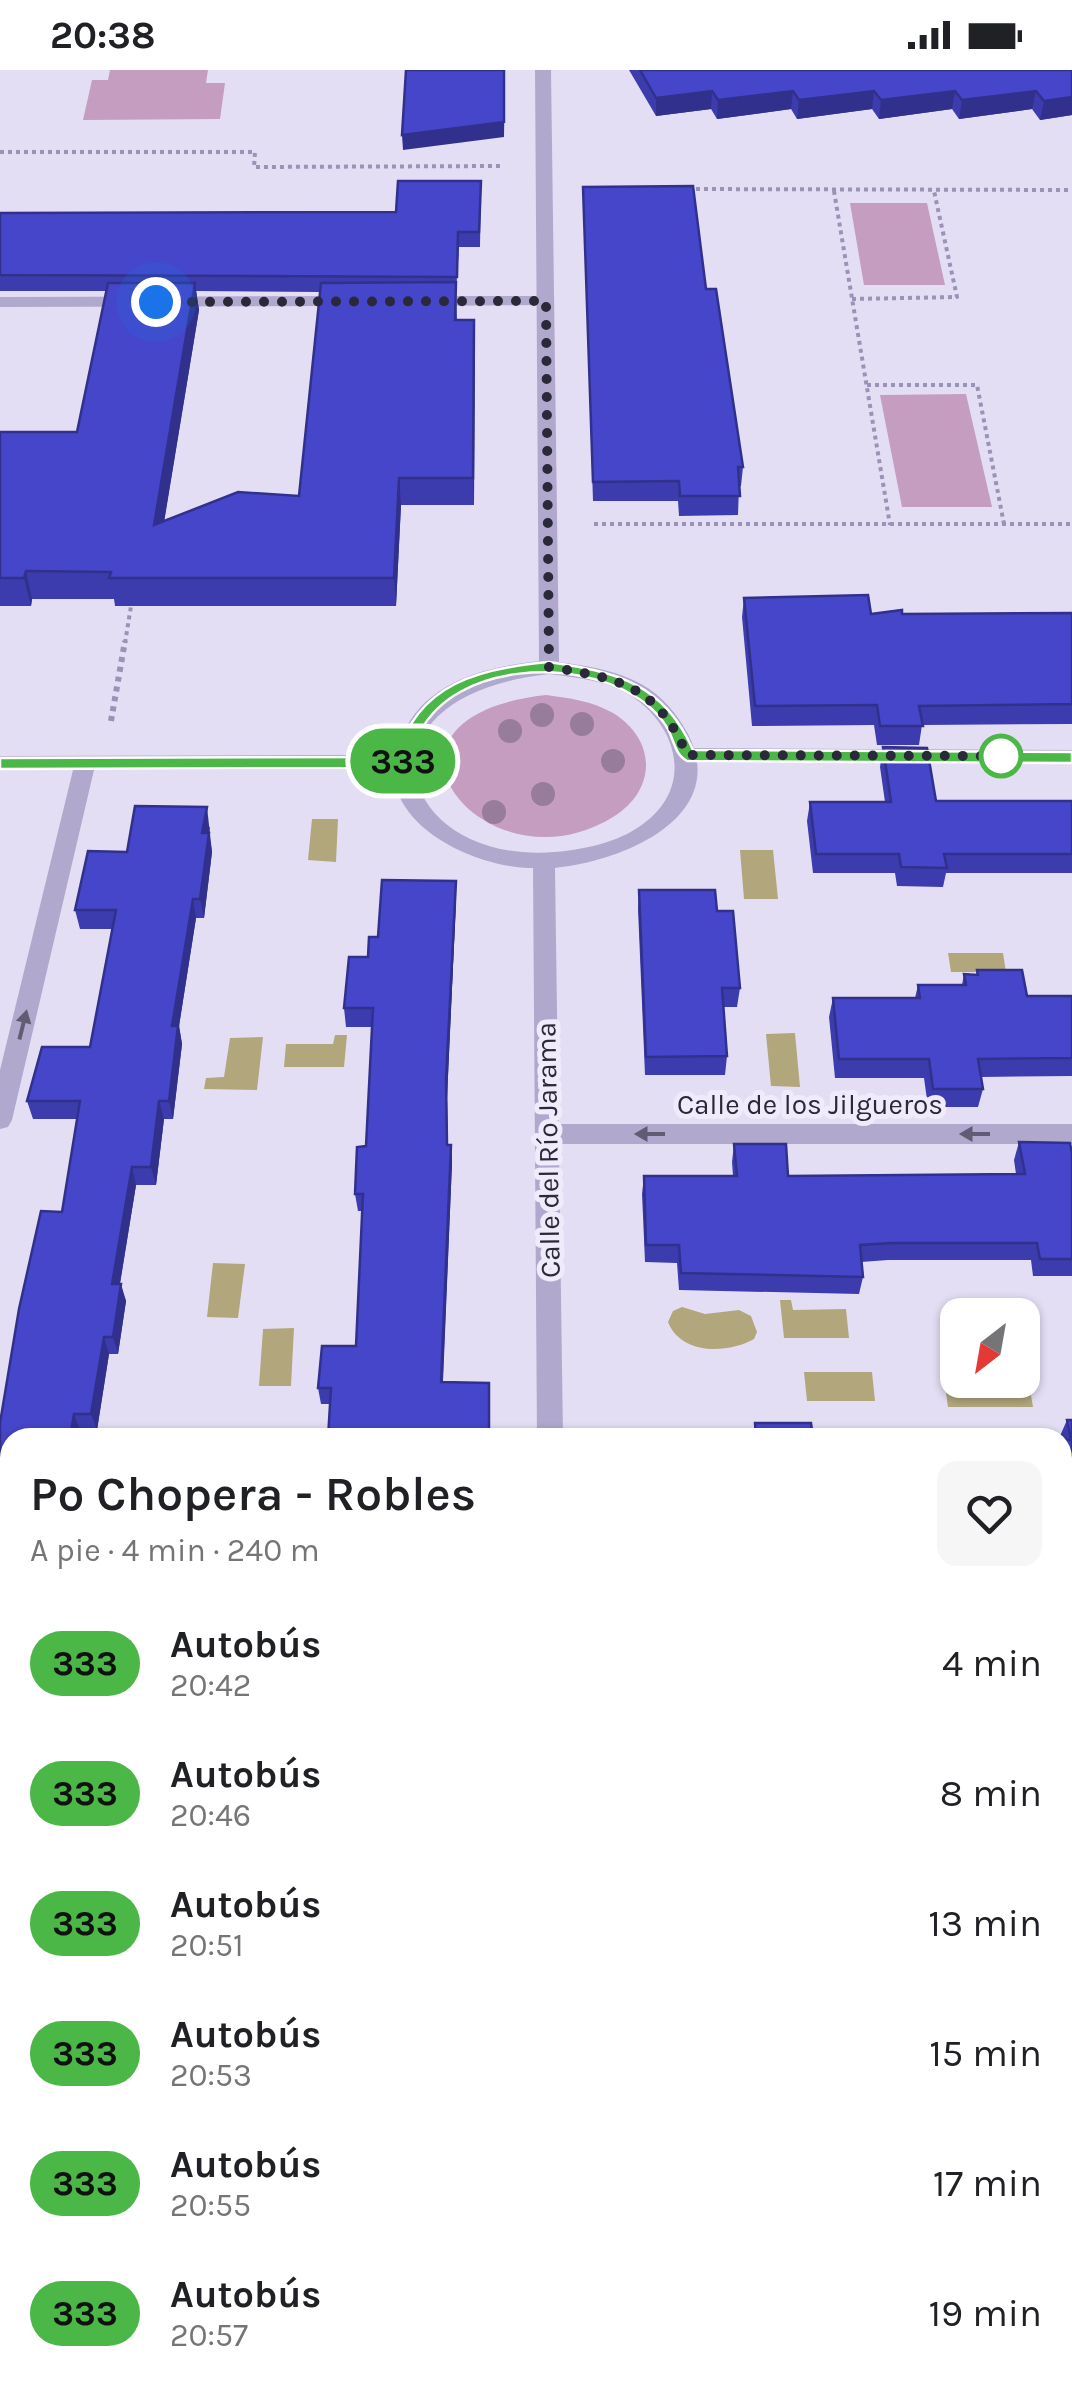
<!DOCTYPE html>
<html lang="es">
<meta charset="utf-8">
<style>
:root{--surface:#fff;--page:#f6f6f6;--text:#202124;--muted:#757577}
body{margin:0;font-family:Karla,sans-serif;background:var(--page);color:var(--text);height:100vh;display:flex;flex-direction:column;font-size:38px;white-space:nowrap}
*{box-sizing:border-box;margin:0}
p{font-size:32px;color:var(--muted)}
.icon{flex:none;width:55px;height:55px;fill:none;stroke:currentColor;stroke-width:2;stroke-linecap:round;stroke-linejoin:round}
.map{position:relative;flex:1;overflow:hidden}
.details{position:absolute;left:0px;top:1358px;width:1072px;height:972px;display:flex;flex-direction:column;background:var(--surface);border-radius:30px 30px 0 0;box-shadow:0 2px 8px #0004}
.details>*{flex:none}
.badge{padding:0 20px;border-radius:32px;font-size:35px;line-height:65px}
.needle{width:65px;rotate:211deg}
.buttons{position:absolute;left:940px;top:1228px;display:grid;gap:20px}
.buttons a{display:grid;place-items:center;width:100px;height:100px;border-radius:20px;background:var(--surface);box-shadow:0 2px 8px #0004;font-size:50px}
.you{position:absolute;width:50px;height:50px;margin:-25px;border:8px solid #fff;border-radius:50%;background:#1a73e8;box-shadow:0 0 0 15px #1a73e833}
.map>.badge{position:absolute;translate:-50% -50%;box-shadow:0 0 0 5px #fff}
.round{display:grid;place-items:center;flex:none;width:105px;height:105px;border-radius:20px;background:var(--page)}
.summary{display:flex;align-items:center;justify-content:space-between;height:170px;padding:0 30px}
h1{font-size:48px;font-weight:600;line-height:75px}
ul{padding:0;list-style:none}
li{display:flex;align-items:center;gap:30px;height:130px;padding:0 30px}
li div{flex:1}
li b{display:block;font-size:38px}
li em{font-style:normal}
li .badge{min-width:110px;font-weight:700;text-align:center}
.status{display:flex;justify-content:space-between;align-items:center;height:70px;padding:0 50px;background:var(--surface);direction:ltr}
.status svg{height:28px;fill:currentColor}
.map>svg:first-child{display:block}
.green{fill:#c49dc0}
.water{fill:#b2a77c}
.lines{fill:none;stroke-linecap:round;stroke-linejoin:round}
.path-far1{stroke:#9a93b8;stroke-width:4;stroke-dasharray:4 4;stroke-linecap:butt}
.path{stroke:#9a93b8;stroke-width:6;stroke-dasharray:5 5;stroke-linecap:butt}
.minor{fill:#b1a9cd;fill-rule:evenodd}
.tertiary{fill:#b1a9cd;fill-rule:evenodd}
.tree{fill:#987c9b}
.wall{fill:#3c3cae;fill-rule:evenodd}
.shaded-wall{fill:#31318d}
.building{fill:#4646ca;stroke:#31318d;stroke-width:2.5}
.oneway{fill:#605c74}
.line{fill:#4ab747;stroke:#fff;stroke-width:2.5}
.walk{stroke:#2a2939;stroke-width:10;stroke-dasharray:0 18}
.stop-dot{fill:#fff;stroke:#4ab747;stroke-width:5}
.labels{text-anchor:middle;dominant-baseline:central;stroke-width:10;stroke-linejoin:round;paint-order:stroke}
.street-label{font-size:28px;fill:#2a2939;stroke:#f0ebfb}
</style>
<div class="status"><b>20:38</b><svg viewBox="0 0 49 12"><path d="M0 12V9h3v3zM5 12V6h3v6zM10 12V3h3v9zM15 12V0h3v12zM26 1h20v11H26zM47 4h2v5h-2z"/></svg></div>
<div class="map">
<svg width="1072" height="2329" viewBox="0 0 1072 2329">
<rect width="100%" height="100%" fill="#e4def4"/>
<g class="green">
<path d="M 110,0 L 208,0 L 206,13 L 225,13 L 220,49 L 83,50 L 92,10 L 108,10 Z"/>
<path d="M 850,133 L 927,133 L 945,215 L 864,215 Z"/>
<path d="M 966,324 L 992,437 L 902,437 L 880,325 Z"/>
<path d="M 546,625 C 569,628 592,631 613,643 C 657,670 657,720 613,747 C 486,826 342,648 546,625 Z"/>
</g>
<g class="water">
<path d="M 312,749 L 338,749 L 336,792 L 308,790 Z"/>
<path d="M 740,780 L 773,780 L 778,829 L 744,829 Z"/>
<path d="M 948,883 L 1003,883 L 1006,902 L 951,902 Z"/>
<path d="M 795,963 L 800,1017 L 771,1016 L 766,964 Z"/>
<path d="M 335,965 L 347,965 L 344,997 L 284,997 L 286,974 L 333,974 Z"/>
<path d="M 263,967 L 257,1020 L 204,1019 L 206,1008 L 224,1007 L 230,968 Z"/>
<path d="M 213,1193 L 245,1194 L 238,1248 L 207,1247 Z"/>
<path d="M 780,1230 L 791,1230 L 793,1240 L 846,1239 L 849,1268 L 784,1268 Z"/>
<path d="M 682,1237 L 705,1244 L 739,1240 L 751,1246 L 757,1262 L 754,1269 C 727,1284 681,1285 668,1252 L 673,1241 Z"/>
<path d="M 294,1258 L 291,1316 L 259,1316 L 263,1259 Z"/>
<path d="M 1023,1301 L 1027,1301 L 1033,1337 L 948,1337 L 943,1302 L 957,1302 L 958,1310 L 1022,1310 Z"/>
<path d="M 804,1302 L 872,1302 L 875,1331 L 807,1331 Z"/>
</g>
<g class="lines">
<g class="path-far1">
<path d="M 0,82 L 255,82 L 254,97 L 503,96"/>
<path d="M 688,119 L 1072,120"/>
<path d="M 834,121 L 890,455"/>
<path d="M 852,229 L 957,227 L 934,121"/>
<path d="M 867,315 L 977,315 L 1004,454"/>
<path d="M 594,454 L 1072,454"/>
<path d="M 125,573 L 132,530"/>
</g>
<path class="path" d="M 111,651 L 125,571"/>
<g class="minor">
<path d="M 545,226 L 551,227 L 551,235 L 425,236 L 416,231 L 425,226 Z"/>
<path d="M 0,227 L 350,226 L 359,231 L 350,236 L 0,237 Z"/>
<path d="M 687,678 L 1072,680 L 1072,694 L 687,692 L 677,685 Z"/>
<path d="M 403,685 L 413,692 L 403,699 L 94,700 L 12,1050 L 8,1057 L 0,1059 L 0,1000 L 73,700 L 0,700 L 0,686 Z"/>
<path d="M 549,1054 L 1072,1054 L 1072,1074 L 549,1074 L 540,1071 L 537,1064 L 540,1057 Z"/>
<rect x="1062" y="1542" width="10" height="26"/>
<path d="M 10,2310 L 10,2320 L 78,2320 L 75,2329 L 0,2329 L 0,2312 Z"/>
</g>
<g class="tertiary">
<path d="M 535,0 L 551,0 L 559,592 C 587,596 616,600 641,614 C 662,625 677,644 688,664 C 731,749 619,792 555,798 L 563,1368 L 537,1368 L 533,798 C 471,798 367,748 400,671 C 408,651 419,635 437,623 C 465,602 504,595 539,591 ZM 549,604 C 571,607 595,609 616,618 C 670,641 699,708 648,750 C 627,768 599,776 572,780 C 403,807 336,628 549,604 Z"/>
<rect x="547" y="2320" width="34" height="9"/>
</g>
</g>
<g class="tree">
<circle cx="542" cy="645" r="12"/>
<circle cx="582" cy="654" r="12"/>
<circle cx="510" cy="661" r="12"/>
<circle cx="613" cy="691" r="12"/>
<circle cx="543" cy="724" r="12"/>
<circle cx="494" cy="742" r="12"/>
</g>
<g class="wall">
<path d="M 629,0 L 1072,0 L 1072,45 L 1040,50 L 1032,39 L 959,49 L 952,39 L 879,49 L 872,39 L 797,49 L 791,39 L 717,49 L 711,39 L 656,46 Z"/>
<path d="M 481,111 L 480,177 L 459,177 L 456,222 L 457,250 L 474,250 L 474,435 L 401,435 L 396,536 L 115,536 L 114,529 L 32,529 L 31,536 L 0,536 L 0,362 L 77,362 L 106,221 L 0,221 L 0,143 L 396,142 ZM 196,221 L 320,222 L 299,426 L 164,451 L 199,240 Z"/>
<path d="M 583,117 L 743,397 L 741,416 L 739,416 L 738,445 L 679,446 L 678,431 L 593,431 Z"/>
<path d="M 744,528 L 871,544 L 1072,543 L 1072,654 L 922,655 L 919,675 L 877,675 L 874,655 L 752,656 L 742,547 Z"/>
<path d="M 883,677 L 936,731 L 1072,731 L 1072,803 L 946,803 L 943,817 L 897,816 L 895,803 L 813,803 L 807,751 L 810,732 L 885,732 L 880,697 Z"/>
<path d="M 210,757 L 209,763 L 212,782 L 204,848 L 196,848 L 179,956 L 182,974 L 173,1049 L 164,1049 L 156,1115 L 136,1115 L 120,1214 L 126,1231 L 118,1284 L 109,1284 L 97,1360 L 80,1360 L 78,1368 L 10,1368 L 10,1560 L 0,1560 L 0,1353 L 62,1142 L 77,1049 L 33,1049 L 27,1031 L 90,977 L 113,859 L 80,859 L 75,840 L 127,782 Z"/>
<path d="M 639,820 L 717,841 L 740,918 L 737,937 L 723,937 L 727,986 L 725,1005 L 645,1005 L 638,839 Z"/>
<path d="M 456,830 L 447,1028 L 448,1075 L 451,1075 L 452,1093 L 443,1312 L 330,1334 L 321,1334 L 318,1318 L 356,1276 L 363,1141 L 358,1141 L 355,1124 L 366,1076 L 372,957 L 346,957 L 344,938 L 378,867 Z"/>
<path d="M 977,900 L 1027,926 L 1072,926 L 1072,1006 L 981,1007 L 983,1019 L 978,1037 L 928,1037 L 924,1008 L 835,1008 L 829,947 L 833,928 L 915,928 L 918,915 L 962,915 L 964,904 L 976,905 Z"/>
<path d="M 1019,1072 L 1072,1084 L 1072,1206 L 1033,1206 L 1031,1190 L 888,1190 L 861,1192 L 863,1207 L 859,1224 L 679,1220 L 677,1193 L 645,1192 L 642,1124 L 644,1106 L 733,1106 L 732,1092 L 734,1074 L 788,1106 L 1016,1104 L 1014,1090 Z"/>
<path d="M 1067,1350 L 1072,1350 L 1072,1468 L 1062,1468 L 1062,1368 L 1060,1366 Z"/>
<path d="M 10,2064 L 10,2243 L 0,2244 L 0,2065 Z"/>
</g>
<g class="shaded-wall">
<path d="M 505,0 L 504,67 L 403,80 L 402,65 Z"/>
<path d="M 712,21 L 711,39 L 656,46 L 656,28 Z"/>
<path d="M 793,21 L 791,39 L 717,49 L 718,30 Z"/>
<path d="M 874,21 L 872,39 L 797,49 L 799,30 Z"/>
<path d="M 955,21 L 952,39 L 879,49 L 881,30 Z"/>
<path d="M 1036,21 L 1032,39 L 959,49 L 962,30 Z"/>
<path d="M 1072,27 L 1072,45 L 1040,50 L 1044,31 Z"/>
<path d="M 195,213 L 199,240 L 159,483 L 154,455 Z"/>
<path d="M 474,250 L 475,277 L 474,435 L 473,408 Z"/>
<path d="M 399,408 L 401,435 L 396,536 L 394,508 Z"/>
<path d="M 26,501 L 32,529 L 31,536 L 24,508 Z"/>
<path d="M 207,737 L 212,782 L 204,848 L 200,829 L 202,763 Z"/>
<path d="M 456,811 L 456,830 L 447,1028 L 446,1010 Z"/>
<path d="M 193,829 L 196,848 L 179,956 L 182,974 L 173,1049 L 169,1031 L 172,956 Z"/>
<path d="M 159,1031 L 164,1049 L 156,1115 L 151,1097 Z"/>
<path d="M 451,1075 L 452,1093 L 442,1328 L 441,1312 Z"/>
<path d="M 132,1097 L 136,1115 L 117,1231 L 112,1214 Z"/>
<path d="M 121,1214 L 126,1231 L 118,1284 L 113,1267 Z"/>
<path d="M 104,1267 L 109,1284 L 97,1360 L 91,1344 Z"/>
<path d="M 74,1344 L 80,1360 L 78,1368 L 70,1368 Z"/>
</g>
<g class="building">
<path d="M 406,0 L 504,0 L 504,52 L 402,65 Z"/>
<path d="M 640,0 L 1072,0 L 1072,27 L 1044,31 L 1036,21 L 962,30 L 955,21 L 881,30 L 874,21 L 799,30 L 793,21 L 718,30 L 712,21 L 656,28 Z"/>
<path d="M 398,111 L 481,111 L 479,162 L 458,162 L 457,207 L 0,205 L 0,143 L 396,142 Z"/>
<path d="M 693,116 L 706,219 L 716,219 L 743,397 L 738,397 L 740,426 L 680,426 L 679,411 L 593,412 L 583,117 Z"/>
<path d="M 456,212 L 455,250 L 474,250 L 473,408 L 399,408 L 394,508 L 109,508 L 111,502 L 26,501 L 24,508 L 0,508 L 0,362 L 77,362 L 108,213 L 195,213 L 154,455 L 238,422 L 299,426 L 321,213 Z"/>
<path d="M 868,525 L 871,544 L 902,540 L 902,544 L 1072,543 L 1072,634 L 919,636 L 923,656 L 880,656 L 877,635 L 755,636 L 744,528 Z"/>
<path d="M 883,677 L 927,678 L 936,731 L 1072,731 L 1072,784 L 944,784 L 947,798 L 901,797 L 899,784 L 816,784 L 810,732 L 891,732 Z"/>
<path d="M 135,736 L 207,737 L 202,763 L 209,763 L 200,829 L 193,829 L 172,956 L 178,956 L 169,1031 L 159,1031 L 151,1097 L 132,1097 L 112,1214 L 121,1214 L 113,1267 L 104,1267 L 91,1344 L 74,1344 L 70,1368 L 10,1368 L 10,1546 L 0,1546 L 0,1353 L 19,1239 L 41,1141 L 62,1142 L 80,1031 L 27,1031 L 42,977 L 90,977 L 116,840 L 75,840 L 88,781 L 127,782 Z"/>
<path d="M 382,810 L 456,811 L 446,1010 L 447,1075 L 451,1075 L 441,1312 L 489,1313 L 489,1368 L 328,1368 L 331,1318 L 318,1318 L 322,1276 L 356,1276 L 363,1124 L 355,1124 L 356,1100 L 357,1077 L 366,1076 L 373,938 L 344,938 L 349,887 L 368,887 L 369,867 L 378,867 Z"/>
<path d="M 639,820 L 715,820 L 717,841 L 733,841 L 740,918 L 722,918 L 727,986 L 646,987 Z"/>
<path d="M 977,900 L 1022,900 L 1027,926 L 1072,926 L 1072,988 L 978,989 L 983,1019 L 933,1019 L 929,989 L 839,989 L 833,928 L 920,928 L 918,915 L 966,915 L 964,904 L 978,905 Z"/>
<path d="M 1019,1072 L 1070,1073 L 1072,1084 L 1072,1189 L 1040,1189 L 1037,1173 L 892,1173 L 860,1175 L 863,1207 L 681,1203 L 679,1175 L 646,1175 L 644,1106 L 737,1106 L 734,1074 L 786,1074 L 788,1106 L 1025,1104 Z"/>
<path d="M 1067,1350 L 1072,1350 L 1072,1453 L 1062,1453 L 1062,1370 L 1071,1370 Z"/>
<path d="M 755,1353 L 811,1353 L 813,1368 L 756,1368 Z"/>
<path d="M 10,2064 L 10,2237 L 0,2237 L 0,2065 Z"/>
<path d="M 654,2320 L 897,2320 L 898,2329 L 654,2329 Z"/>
</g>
<defs><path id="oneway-solid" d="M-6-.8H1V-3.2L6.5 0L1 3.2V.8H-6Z" transform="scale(2.5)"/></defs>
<g class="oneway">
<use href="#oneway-solid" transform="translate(23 955) rotate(-76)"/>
<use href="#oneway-solid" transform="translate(650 1064) rotate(-180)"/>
<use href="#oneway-solid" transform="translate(975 1064) rotate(180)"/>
</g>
<path class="line" d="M 549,592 C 616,602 664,613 693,680 L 1072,682 L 1072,693 L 687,691 C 673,684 674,665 664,653 C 658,644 645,632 636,627 C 576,588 457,592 420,662 C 415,671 414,683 411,692 L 403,698 L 0,699 L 0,688 L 397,687 C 417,613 481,598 549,592 Z"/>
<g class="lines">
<path class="walk" d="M 156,232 L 546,231 L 549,597 C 619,608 658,616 687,685 L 1001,686"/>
</g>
<circle class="stop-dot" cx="1001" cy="686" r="20"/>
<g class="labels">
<g class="street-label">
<text x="810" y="1034">Calle de los Jilgueros</text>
<text transform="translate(548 1080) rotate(-91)">Calle del Río Jarama</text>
</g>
</g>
</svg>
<div class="buttons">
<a><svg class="needle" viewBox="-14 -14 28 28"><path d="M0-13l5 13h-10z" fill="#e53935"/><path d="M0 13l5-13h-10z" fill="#757577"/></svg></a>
</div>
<div class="you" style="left:156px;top:232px"></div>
<b class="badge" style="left:403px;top:691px;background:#4ab747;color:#111">333</b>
<section class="details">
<div class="summary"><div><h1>Pº Chopera - Robles</h1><p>A pie · 4 min · 240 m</p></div><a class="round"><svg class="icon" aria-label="heart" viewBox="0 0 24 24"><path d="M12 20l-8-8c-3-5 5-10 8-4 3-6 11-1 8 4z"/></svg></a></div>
<ul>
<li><span class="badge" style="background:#4ab747;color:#111">333</span><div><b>Autobús</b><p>20:42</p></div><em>4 min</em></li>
<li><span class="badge" style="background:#4ab747;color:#111">333</span><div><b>Autobús</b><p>20:46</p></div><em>8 min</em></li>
<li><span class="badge" style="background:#4ab747;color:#111">333</span><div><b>Autobús</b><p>20:51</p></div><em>13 min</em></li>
<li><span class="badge" style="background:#4ab747;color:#111">333</span><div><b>Autobús</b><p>20:53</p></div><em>15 min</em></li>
<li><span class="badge" style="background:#4ab747;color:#111">333</span><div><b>Autobús</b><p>20:55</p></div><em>17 min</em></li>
<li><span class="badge" style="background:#4ab747;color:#111">333</span><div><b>Autobús</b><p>20:57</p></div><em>19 min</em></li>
</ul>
</section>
</div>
